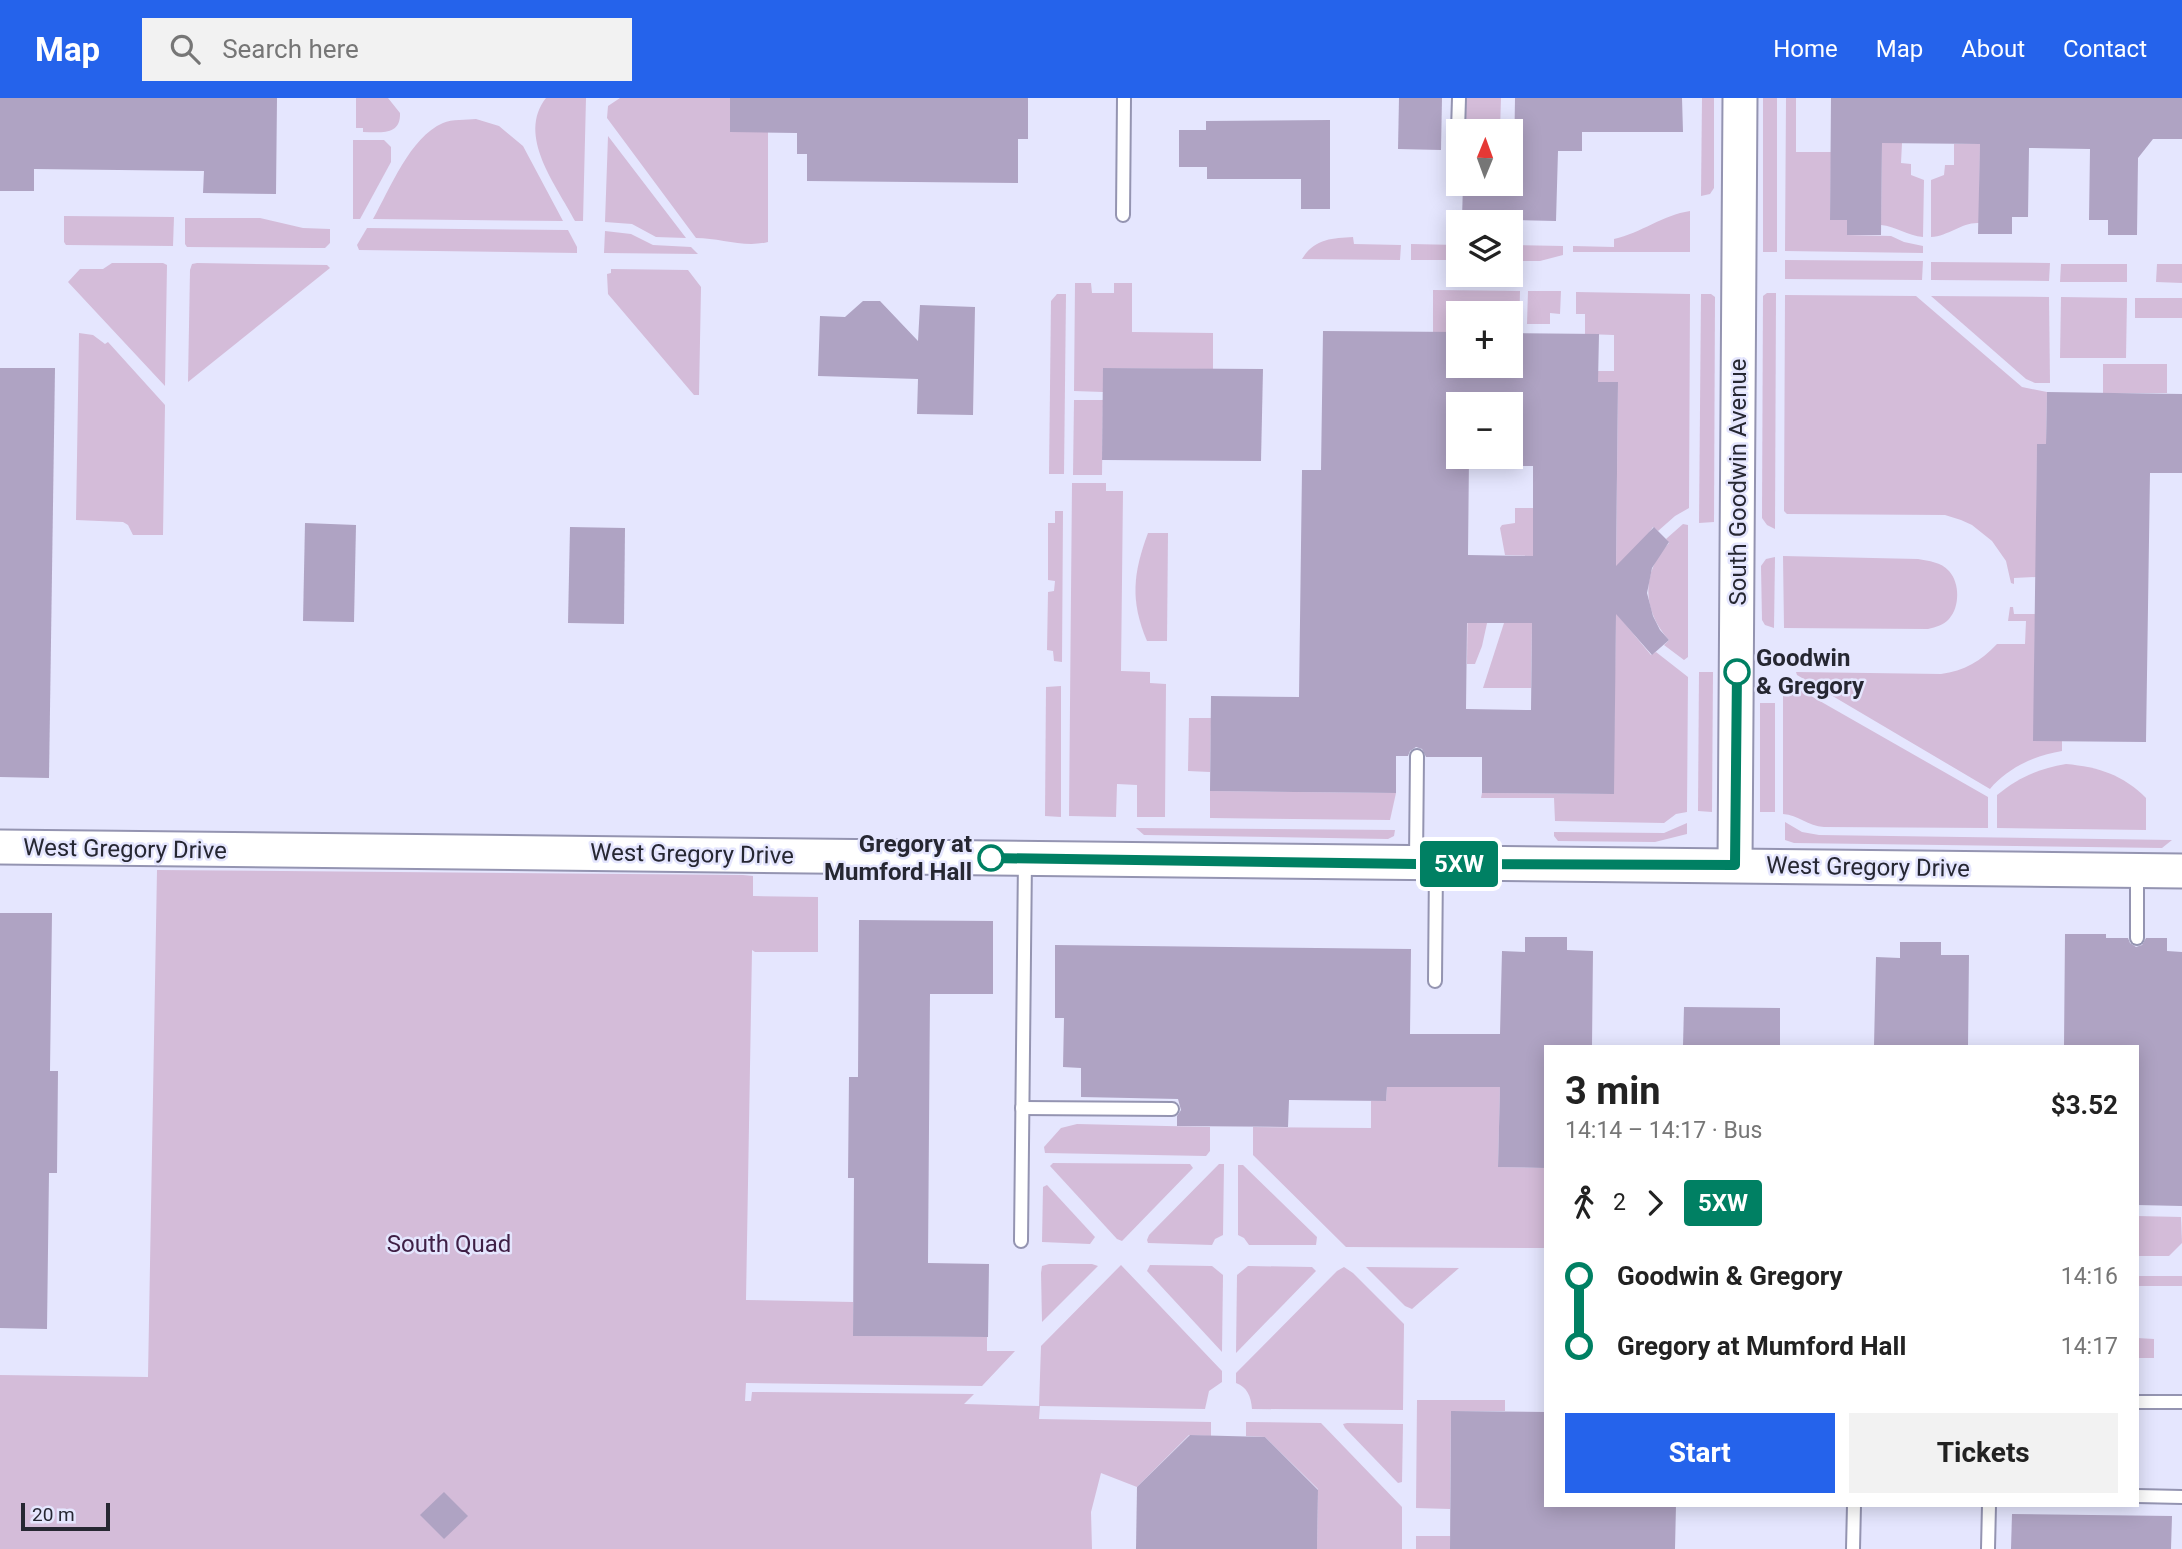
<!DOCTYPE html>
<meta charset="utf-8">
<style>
:root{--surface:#fff;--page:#f2f2f2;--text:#222;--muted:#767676;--accent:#2563eb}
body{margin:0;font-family:Roboto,sans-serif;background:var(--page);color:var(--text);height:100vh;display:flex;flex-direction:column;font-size:26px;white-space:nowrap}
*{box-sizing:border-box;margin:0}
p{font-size:23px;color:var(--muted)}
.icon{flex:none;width:38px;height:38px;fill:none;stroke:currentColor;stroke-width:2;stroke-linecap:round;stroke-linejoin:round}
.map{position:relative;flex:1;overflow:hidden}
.panel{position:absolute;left:1544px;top:947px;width:595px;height:462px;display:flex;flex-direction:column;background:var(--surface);border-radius:0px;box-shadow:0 4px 18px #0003}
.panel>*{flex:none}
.badge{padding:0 14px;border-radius:5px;font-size:24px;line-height:46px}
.needle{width:46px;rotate:1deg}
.controls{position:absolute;left:1446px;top:21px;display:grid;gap:14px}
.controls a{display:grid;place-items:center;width:77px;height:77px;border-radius:0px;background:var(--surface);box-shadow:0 4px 18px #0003;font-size:35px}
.scale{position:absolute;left:21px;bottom:18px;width:89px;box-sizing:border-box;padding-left:7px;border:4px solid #262732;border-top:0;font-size:19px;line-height:24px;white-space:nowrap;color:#262732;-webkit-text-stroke:5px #e5e6fe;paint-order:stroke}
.map>.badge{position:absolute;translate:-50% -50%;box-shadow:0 0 0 4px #fff}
.legs{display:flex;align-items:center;gap:10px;height:77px;padding:0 21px;font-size:23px}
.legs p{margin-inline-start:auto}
.head{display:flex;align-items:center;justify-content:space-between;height:119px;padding:0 21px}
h1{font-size:38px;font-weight:700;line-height:52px}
.cta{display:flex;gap:14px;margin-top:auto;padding:14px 21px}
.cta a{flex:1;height:80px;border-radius:0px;background:var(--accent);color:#fff;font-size:28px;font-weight:700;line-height:80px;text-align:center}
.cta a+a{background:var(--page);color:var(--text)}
ul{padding:0 21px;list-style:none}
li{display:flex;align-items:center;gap:24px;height:70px;font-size:26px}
li i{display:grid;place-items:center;width:10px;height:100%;margin:0 9px;background:currentColor}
li i::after{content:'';width:18px;height:18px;margin:-9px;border:5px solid;border-radius:50%;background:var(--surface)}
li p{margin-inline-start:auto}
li:first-child i{background:linear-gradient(#0000 50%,currentColor 0)}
li:last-child i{background:linear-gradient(currentColor 50%,#0000 0)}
header{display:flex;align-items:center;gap:42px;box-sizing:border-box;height:98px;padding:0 35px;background:var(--accent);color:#fff}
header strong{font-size:33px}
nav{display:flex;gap:38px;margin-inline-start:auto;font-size:24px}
.search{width:490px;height:63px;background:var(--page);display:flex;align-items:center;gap:18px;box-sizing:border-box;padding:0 24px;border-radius:0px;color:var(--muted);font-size:26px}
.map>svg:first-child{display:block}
.green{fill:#d4bcd9}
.building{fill:#afa3c3;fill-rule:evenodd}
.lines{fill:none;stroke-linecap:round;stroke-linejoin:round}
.service-casing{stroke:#9494b1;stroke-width:16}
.tertiary-casing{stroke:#9494b1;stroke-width:37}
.service{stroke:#fff;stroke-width:12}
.tertiary{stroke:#fff;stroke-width:33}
.line-1-casing{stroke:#fff;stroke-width:16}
.line-1{stroke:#008063;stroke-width:10}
.stop-1-dot{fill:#fff;stroke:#008063;stroke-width:3.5}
.labels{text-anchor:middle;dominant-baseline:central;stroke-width:5;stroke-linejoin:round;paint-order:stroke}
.street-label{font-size:24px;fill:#262732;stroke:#e5e6fe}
.stop-label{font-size:24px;font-weight:bold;fill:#262732;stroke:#e5e6fe;text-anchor:start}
.park-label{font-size:24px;fill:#3f1f45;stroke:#e5e6fe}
</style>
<header>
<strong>Map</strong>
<div class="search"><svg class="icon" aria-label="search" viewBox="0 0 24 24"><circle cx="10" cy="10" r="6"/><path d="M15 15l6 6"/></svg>Search here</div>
<nav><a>Home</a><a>Map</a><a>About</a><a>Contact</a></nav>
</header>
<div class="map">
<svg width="2182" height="1451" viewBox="0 0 2182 1451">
<rect width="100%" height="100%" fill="#e5e6fe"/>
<g class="green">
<path d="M 356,0 L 388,0 L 400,15 C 401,38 380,34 363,34 L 363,30 L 356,30 Z"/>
<path d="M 546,0 L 586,0 L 583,123 L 575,123 C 557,88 516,38 546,0 Z"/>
<path d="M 620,0 L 730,0 L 768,34 L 768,144 C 744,150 720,140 696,140 L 607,20 L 608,8 Z"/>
<path d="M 1466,0 L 1501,0 L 1500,33 L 1467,33 L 1465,22 Z"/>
<path d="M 1702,0 L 1714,0 L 1714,90 L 1710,96 L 1701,98 Z"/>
<rect x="1763" y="0" width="14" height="154"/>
<path d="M 1786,0 L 1796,0 L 1796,54 L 1831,54 L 1830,121 L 1847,122 L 1847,137 L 1891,138 L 1904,144 L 1923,148 L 1923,155 L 1785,153 Z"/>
<path d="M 476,21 L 499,28 L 523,48 L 563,123 L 373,121 C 390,91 410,39 443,25 C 452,21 466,22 476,21 Z"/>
<path d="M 608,38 L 686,140 L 656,139 L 632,126 L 605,124 Z"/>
<path d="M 353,42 L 384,42 L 391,49 L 391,64 L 360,121 L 353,121 Z"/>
<path d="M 1882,45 L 1902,45 L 1901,65 L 1911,66 L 1911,77 L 1924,82 L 1923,139 C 1908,138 1895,128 1881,127 Z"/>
<path d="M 1954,46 L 1980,46 L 1979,125 C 1962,124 1949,138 1931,139 L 1931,82 L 1944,77 L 1945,67 L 1954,67 Z"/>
<path d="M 1690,113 L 1690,154 L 1573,154 L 1573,148 L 1614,149 L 1614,141 C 1641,135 1663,117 1690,113 Z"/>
<path d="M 64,118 L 174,119 L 173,148 L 66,147 L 64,144 Z"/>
<path d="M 185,120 L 260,120 L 303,130 L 330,131 L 330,145 L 325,150 L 315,150 L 187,149 L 185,146 Z"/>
<path d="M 367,130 L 568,132 L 577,149 L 577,155 L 359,152 L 357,147 Z"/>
<path d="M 605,133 L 631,136 L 653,147 L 691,149 L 698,156 L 604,155 Z"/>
<path d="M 1353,139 L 1354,146 L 1401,147 L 1400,162 L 1302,161 C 1314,141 1332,140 1353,139 Z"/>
<path d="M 1411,146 L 1458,147 L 1458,162 L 1411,162 Z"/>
<path d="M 1510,147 L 1563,148 L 1563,157 L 1540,163 L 1510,163 Z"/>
<path d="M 1785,162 L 1923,163 L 1922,182 L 1785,181 Z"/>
<path d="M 1931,164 L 2050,165 L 2049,183 L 1931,182 Z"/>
<path d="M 112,165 L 163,165 L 167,167 L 165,288 L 68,184 L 80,171 L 103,171 Z"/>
<path d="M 197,165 L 327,167 L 330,170 L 188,284 L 190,172 L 192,166 Z"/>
<path d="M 2061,166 L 2127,166 L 2127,184 L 2060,184 Z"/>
<path d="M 2157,166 L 2182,166 L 2182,185 L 2156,184 Z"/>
<path d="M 611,171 L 688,172 L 701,189 L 699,297 L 694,297 L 608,196 L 607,176 L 611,175 Z"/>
<path d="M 1075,185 L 1091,185 L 1092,195 L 1114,195 L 1114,185 L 1132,185 L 1132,234 L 1213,235 L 1213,271 L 1104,270 L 1103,294 L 1074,293 Z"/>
<path d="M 1433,192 L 1520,193 L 1519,235 L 1510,235 L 1510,215 L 1458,215 L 1458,234 L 1433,234 Z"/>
<path d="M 1528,193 L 1561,193 L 1560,216 L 1550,215 L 1550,226 L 1527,226 Z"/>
<path d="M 1576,194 L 1690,196 L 1689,410 L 1675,418 L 1658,433 L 1653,429 L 1637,452 L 1616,471 L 1618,284 L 1598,284 L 1598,273 L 1614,273 L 1614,237 L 1585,236 L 1585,216 L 1576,216 Z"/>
<path d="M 1767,195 L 1776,195 L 1775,431 L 1767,427 L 1762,420 L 1763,198 Z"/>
<path d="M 1057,196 L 1066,196 L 1064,376 L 1049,376 L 1051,203 Z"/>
<path d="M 1701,196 L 1711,196 L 1715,199 L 1714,424 L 1699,425 Z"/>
<path d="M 1785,197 L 1916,198 L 2022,289 L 2047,294 L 2046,346 L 2037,346 L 2036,479 L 2014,480 L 2014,486 L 2011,485 L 2006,463 L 1992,443 L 1972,427 L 1961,422 L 1945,417 L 1787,416 L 1784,413 Z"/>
<path d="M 1931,198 L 2049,199 L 2050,285 L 2035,285 L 2026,281 Z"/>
<path d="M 2061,199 L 2127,200 L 2126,260 L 2060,260 Z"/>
<rect x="2135" y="200" width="47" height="20"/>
<path d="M 79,235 L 93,237 L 105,246 L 108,244 L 165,307 L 163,437 L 133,437 L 128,427 L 123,424 L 76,422 Z"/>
<rect x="2103" y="266" width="64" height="29"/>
<path d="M 1074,302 L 1103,302 L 1102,377 L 1073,377 Z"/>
<path d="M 1072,385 L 1106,385 L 1106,393 L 1123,393 L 1121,573 L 1150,574 L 1150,585 L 1166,586 L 1165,719 L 1137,719 L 1137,687 L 1117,686 L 1116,719 L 1069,718 Z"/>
<path d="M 1515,410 L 1533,410 L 1533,458 L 1505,457 L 1500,430 L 1502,427 L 1515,425 Z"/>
<path d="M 1055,413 L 1063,413 L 1062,564 L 1054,563 L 1053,553 L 1047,552 L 1048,494 L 1054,493 L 1055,483 L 1048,482 L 1048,425 L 1055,425 Z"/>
<path d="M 1683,426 L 1688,427 L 1688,559 L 1684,562 L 1664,547 L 1669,542 C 1642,512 1641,474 1669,445 L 1666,441 Z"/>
<path d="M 1148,435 L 1168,435 L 1167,543 L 1147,543 C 1130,503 1133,475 1148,435 Z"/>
<path d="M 1783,458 L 1918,461 C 1929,463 1941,464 1949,473 C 1960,485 1960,509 1949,521 C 1944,527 1936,529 1928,531 L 1784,530 Z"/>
<path d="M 1775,459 L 1774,530 L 1765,527 L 1762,522 L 1761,468 L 1766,461 Z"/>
<path d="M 1468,472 L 1491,507 L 1482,548 L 1475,566 L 1467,566 Z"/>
<path d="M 2010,509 L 2013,509 L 2014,516 L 2035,516 L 2034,643 L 2062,643 L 2062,653 C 2036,657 2007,670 1990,691 L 1797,577 L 1796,574 L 1941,576 C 1964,573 1981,563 1997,546 L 2025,546 L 2026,523 L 2008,523 Z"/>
<path d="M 1616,515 L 1651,557 L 1656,554 L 1688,579 L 1687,714 L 1676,716 L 1664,725 L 1555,723 L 1554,700 L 1481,700 L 1482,695 L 1613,696 Z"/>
<path d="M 1504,525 L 1532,525 L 1531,590 L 1483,590 Z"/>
<path d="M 1699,574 L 1713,574 L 1712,714 L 1698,713 Z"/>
<path d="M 1783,582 L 1988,699 L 1988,730 L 1824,729 C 1808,728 1798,717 1783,716 Z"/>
<path d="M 1061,588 L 1061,719 L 1045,718 L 1046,589 Z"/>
<rect x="1760" y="605" width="15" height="109"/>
<path d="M 1189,620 L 1211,620 L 1210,674 L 1188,673 Z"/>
<path d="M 2066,666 C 2099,669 2123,677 2146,700 L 2146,732 L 1997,730 L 1997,697 C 2019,679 2038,671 2066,666 Z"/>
<path d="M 1210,693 L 1396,695 L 1390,722 L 1210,720 Z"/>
<path d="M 1785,724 L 1802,734 L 1819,737 L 2172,742 L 2162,750 L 1794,745 L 1785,742 Z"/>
<path d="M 1687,725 L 1687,736 L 1655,744 L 1558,743 L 1554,738 L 1554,734 L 1664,735 Z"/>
<path d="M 1136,730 L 1395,732 L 1394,738 L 1388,741 L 1144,737 Z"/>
<path d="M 157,772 L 743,777 L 753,778 L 753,798 L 818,799 L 818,854 L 755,854 L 752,852 L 746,1202 L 853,1204 L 853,1238 L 987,1239 L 987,1253 L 1015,1253 L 982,1288 L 746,1285 L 745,1303 L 751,1303 L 752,1294 L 974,1296 L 964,1306 L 1039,1308 L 1041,1248 L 1121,1167 L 1222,1273 L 1222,1284 L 1209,1293 L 1205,1311 L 1040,1308 L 1039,1321 L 1211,1324 L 1211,1338 L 1189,1337 L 1137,1389 L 1101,1375 L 1091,1414 L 1092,1451 L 0,1451 L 0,1277 L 148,1279 Z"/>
<path d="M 1387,989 L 1500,989 L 1498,1069 L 1545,1070 L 1545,1150 L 1346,1149 L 1253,1057 L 1253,1029 L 1371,1030 L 1371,1003 L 1386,1003 Z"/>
<path d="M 1077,1026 L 1210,1029 L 1210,1053 L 1206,1058 L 1045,1055 L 1044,1049 L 1061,1030 Z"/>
<path d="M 1053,1065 L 1190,1066 L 1193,1070 L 1122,1143 L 1117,1141 L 1050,1068 Z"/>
<path d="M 1219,1066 L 1224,1066 L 1223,1137 L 1215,1141 L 1212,1147 L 1148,1145 L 1147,1142 L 1149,1137 Z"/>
<path d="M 1238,1067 L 1243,1067 L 1317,1139 L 1316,1147 L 1249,1147 L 1244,1140 L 1238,1137 Z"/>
<path d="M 1047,1087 L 1095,1139 L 1090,1146 L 1042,1144 L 1043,1089 Z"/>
<path d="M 2137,1118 L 2181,1119 L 2182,1145 L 2169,1158 L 2137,1158 Z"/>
<path d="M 1049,1166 L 1092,1166 L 1098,1168 L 1042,1224 L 1041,1175 L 1042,1168 Z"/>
<path d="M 1150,1167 L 1212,1168 L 1223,1177 L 1222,1254 L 1147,1173 Z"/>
<path d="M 1248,1168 L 1312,1169 L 1316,1173 L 1236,1255 L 1237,1177 Z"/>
<path d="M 1344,1169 L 1353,1175 L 1404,1226 L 1403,1312 L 1252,1311 C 1251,1298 1247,1289 1236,1285 L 1236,1275 L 1337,1173 Z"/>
<path d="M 1366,1169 L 1459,1170 L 1412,1211 L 1405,1208 Z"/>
<rect x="2137" y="1178" width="45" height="10"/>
<path d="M 2137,1240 L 2154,1241 L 2154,1260 L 2137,1260 Z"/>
<path d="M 1417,1302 L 1505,1302 L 1505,1313 L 1451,1313 L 1450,1411 L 1416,1410 Z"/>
<path d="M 1246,1324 L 1321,1325 L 1402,1409 L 1402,1451 L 1317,1451 L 1318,1391 L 1265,1339 L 1246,1338 Z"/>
<path d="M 1347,1325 L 1403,1326 L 1402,1384 L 1398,1385 L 1345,1330 L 1343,1326 Z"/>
<rect x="1416" y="1438" width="34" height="13"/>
</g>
<g class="building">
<path d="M 0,0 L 277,0 L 276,96 L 203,95 L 204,73 L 34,71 L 34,93 L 0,93 Z"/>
<path d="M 730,0 L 1028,0 L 1028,41 L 1018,41 L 1018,85 L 807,83 L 807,56 L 797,56 L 797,35 L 730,34 Z"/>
<path d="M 1399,0 L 1442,0 L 1441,52 L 1398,51 Z"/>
<path d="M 1515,0 L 1682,0 L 1683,34 L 1582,34 L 1582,53 L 1558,53 L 1556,123 L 1462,121 L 1463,86 L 1510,86 L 1510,65 L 1514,65 Z"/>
<path d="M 1831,0 L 2182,0 L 2182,41 L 2153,41 L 2138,60 L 2137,137 L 2108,137 L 2108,122 L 2089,122 L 2090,51 L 2029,50 L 2028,119 L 2012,119 L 2012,136 L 1978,136 L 1980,46 L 1882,45 L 1881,137 L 1847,137 L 1847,122 L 1830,122 Z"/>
<path d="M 1330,22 L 1330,111 L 1301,111 L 1301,81 L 1207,81 L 1207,69 L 1179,69 L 1179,32 L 1206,32 L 1206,23 Z"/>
<path d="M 863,203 L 880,203 L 918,243 L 920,207 L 975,209 L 973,317 L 917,316 L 918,281 L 818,278 L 820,218 L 845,219 Z"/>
<path d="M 1323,233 L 1458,234 L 1458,268 L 1510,268 L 1510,235 L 1599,236 L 1598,284 L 1618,284 L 1616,468 L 1654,429 L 1669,444 L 1652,470 L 1647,495 L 1653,518 L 1660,532 L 1669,542 L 1652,557 L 1616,516 L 1614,696 L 1482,695 L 1482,659 L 1426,659 L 1422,651 L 1416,649 L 1410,653 L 1408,658 L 1396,658 L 1396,695 L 1210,693 L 1211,598 L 1299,599 L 1302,372 L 1321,372 ZM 1458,306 L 1510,306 L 1510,368 L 1533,368 L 1533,458 L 1468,457 L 1469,359 L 1458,359 ZM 1467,525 L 1532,525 L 1531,612 L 1466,611 Z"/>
<path d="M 0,270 L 55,270 L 49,680 L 0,679 Z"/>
<path d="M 1103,270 L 1263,271 L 1261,363 L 1102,362 Z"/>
<path d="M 2047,294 L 2182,296 L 2182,375 L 2150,375 L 2146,644 L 2033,643 L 2037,346 L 2046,346 Z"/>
<path d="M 305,425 L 356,427 L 354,524 L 303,523 Z"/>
<path d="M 570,429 L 625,430 L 624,526 L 568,525 Z"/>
<path d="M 0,815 L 52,815 L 50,973 L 58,973 L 57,1075 L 49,1075 L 47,1231 L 0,1230 Z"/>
<path d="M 859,822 L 993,823 L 993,896 L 930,896 L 928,1165 L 989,1166 L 988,1239 L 853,1238 L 854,1080 L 848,1080 L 849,979 L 858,979 Z"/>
<path d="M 2065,836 L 2106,836 L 2106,840 L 2128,840 L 2130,845 L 2136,849 L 2142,847 L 2146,840 L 2167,840 L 2167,853 L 2182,854 L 2182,1108 L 2137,1107 L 2137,948 L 2064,948 Z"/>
<path d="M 1525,839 L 1567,839 L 1567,852 L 1593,853 L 1592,948 L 1545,948 L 1545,1070 L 1498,1069 L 1500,989 L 1387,989 L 1386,1003 L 1289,1002 L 1288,1029 L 1177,1028 L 1177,1018 L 1181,1012 L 1178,1001 L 1081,999 L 1081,970 L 1063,969 L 1064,920 L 1055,920 L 1055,847 L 1411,851 L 1410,936 L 1500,936 L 1502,853 L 1525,854 Z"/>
<path d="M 1900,844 L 1941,844 L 1941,857 L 1969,857 L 1968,948 L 1874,948 L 1876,859 L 1900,860 Z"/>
<path d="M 1684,909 L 1780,910 L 1780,948 L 1683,948 Z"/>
<path d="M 1451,1313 L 1545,1314 L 1545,1407 L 1676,1407 L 1675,1451 L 1450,1451 Z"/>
<path d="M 1190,1337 L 1265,1339 L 1318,1392 L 1317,1451 L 1136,1451 L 1137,1389 Z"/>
<path d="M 444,1394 L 468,1418 L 444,1441 L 420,1417 Z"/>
<path d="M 2012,1416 L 2172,1418 L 2171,1451 L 2011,1451 Z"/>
</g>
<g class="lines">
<defs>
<g id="service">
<path d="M 1458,33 L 1459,0"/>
<path d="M 1123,117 L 1124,0"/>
<path d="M 1416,763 L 1417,658"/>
<path d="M 2137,840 L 2137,773"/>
<path d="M 1435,883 L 1436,766"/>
<path d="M 1022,1010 L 1172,1011"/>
<path d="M 1021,1143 L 1025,760"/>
<path d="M 2137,1304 L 2182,1304"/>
<path d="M 2137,1398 L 2182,1399"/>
<path d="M 1853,1451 L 1854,1407"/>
<path d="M 1988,1451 L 1989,1407"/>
</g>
<g id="tertiary">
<path d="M 0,749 L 2182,773"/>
<path d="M 1735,767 L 1740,0"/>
</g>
</defs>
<use href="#service" class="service-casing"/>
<use href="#tertiary" class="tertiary-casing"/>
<use href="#service" class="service"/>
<use href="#tertiary" class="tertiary"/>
</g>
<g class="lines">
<defs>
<path id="line-1" d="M 991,760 L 1416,766 L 1735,767 L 1737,574"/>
</defs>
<use href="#line-1" class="line-1-casing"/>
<use href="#line-1" class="line-1"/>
</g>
<g class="stop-1-dot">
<circle cx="1737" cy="574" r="12"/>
<circle cx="991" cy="760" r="12"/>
</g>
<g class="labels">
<g class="street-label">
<text transform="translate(1738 384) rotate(-90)">South Goodwin Avenue</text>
<text transform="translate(125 751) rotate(1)">West Gregory Drive</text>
<text transform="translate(692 756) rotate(1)">West Gregory Drive</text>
<text transform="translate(1868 769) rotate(1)">West Gregory Drive</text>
</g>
<g class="stop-label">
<text x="1756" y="560">Goodwin<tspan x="1756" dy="28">&amp; Gregory</tspan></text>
<text x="972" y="746" text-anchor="end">Gregory at<tspan x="972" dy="28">Mumford Hall</tspan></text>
</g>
<g class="park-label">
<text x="449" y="1146">South Quad</text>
</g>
</g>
</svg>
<div class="controls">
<a><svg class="needle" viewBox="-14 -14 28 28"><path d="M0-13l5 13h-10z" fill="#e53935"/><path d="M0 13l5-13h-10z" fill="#767676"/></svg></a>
<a><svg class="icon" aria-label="layers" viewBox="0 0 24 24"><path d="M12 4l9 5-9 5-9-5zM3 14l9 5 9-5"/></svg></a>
<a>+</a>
<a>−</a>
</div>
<div class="scale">20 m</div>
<b class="badge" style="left:1459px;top:766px;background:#008063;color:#fff">5XW</b>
<section class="panel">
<div class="head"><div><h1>3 min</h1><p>14:14 – 14:17 · Bus</p></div><b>$3.52</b></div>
<div class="legs"><svg class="icon" aria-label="walk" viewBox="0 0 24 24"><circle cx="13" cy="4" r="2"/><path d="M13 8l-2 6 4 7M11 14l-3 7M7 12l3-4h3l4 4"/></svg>2<svg class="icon" aria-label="forward" viewBox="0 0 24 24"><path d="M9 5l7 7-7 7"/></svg><b class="badge" style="background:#008063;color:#fff">5XW</b></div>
<ul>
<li><i style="color:#008063"></i><b>Goodwin &amp; Gregory</b><p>14:16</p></li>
<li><i style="color:#008063"></i><b>Gregory at Mumford Hall</b><p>14:17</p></li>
</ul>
<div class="cta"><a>Start</a><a>Tickets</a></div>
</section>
</div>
